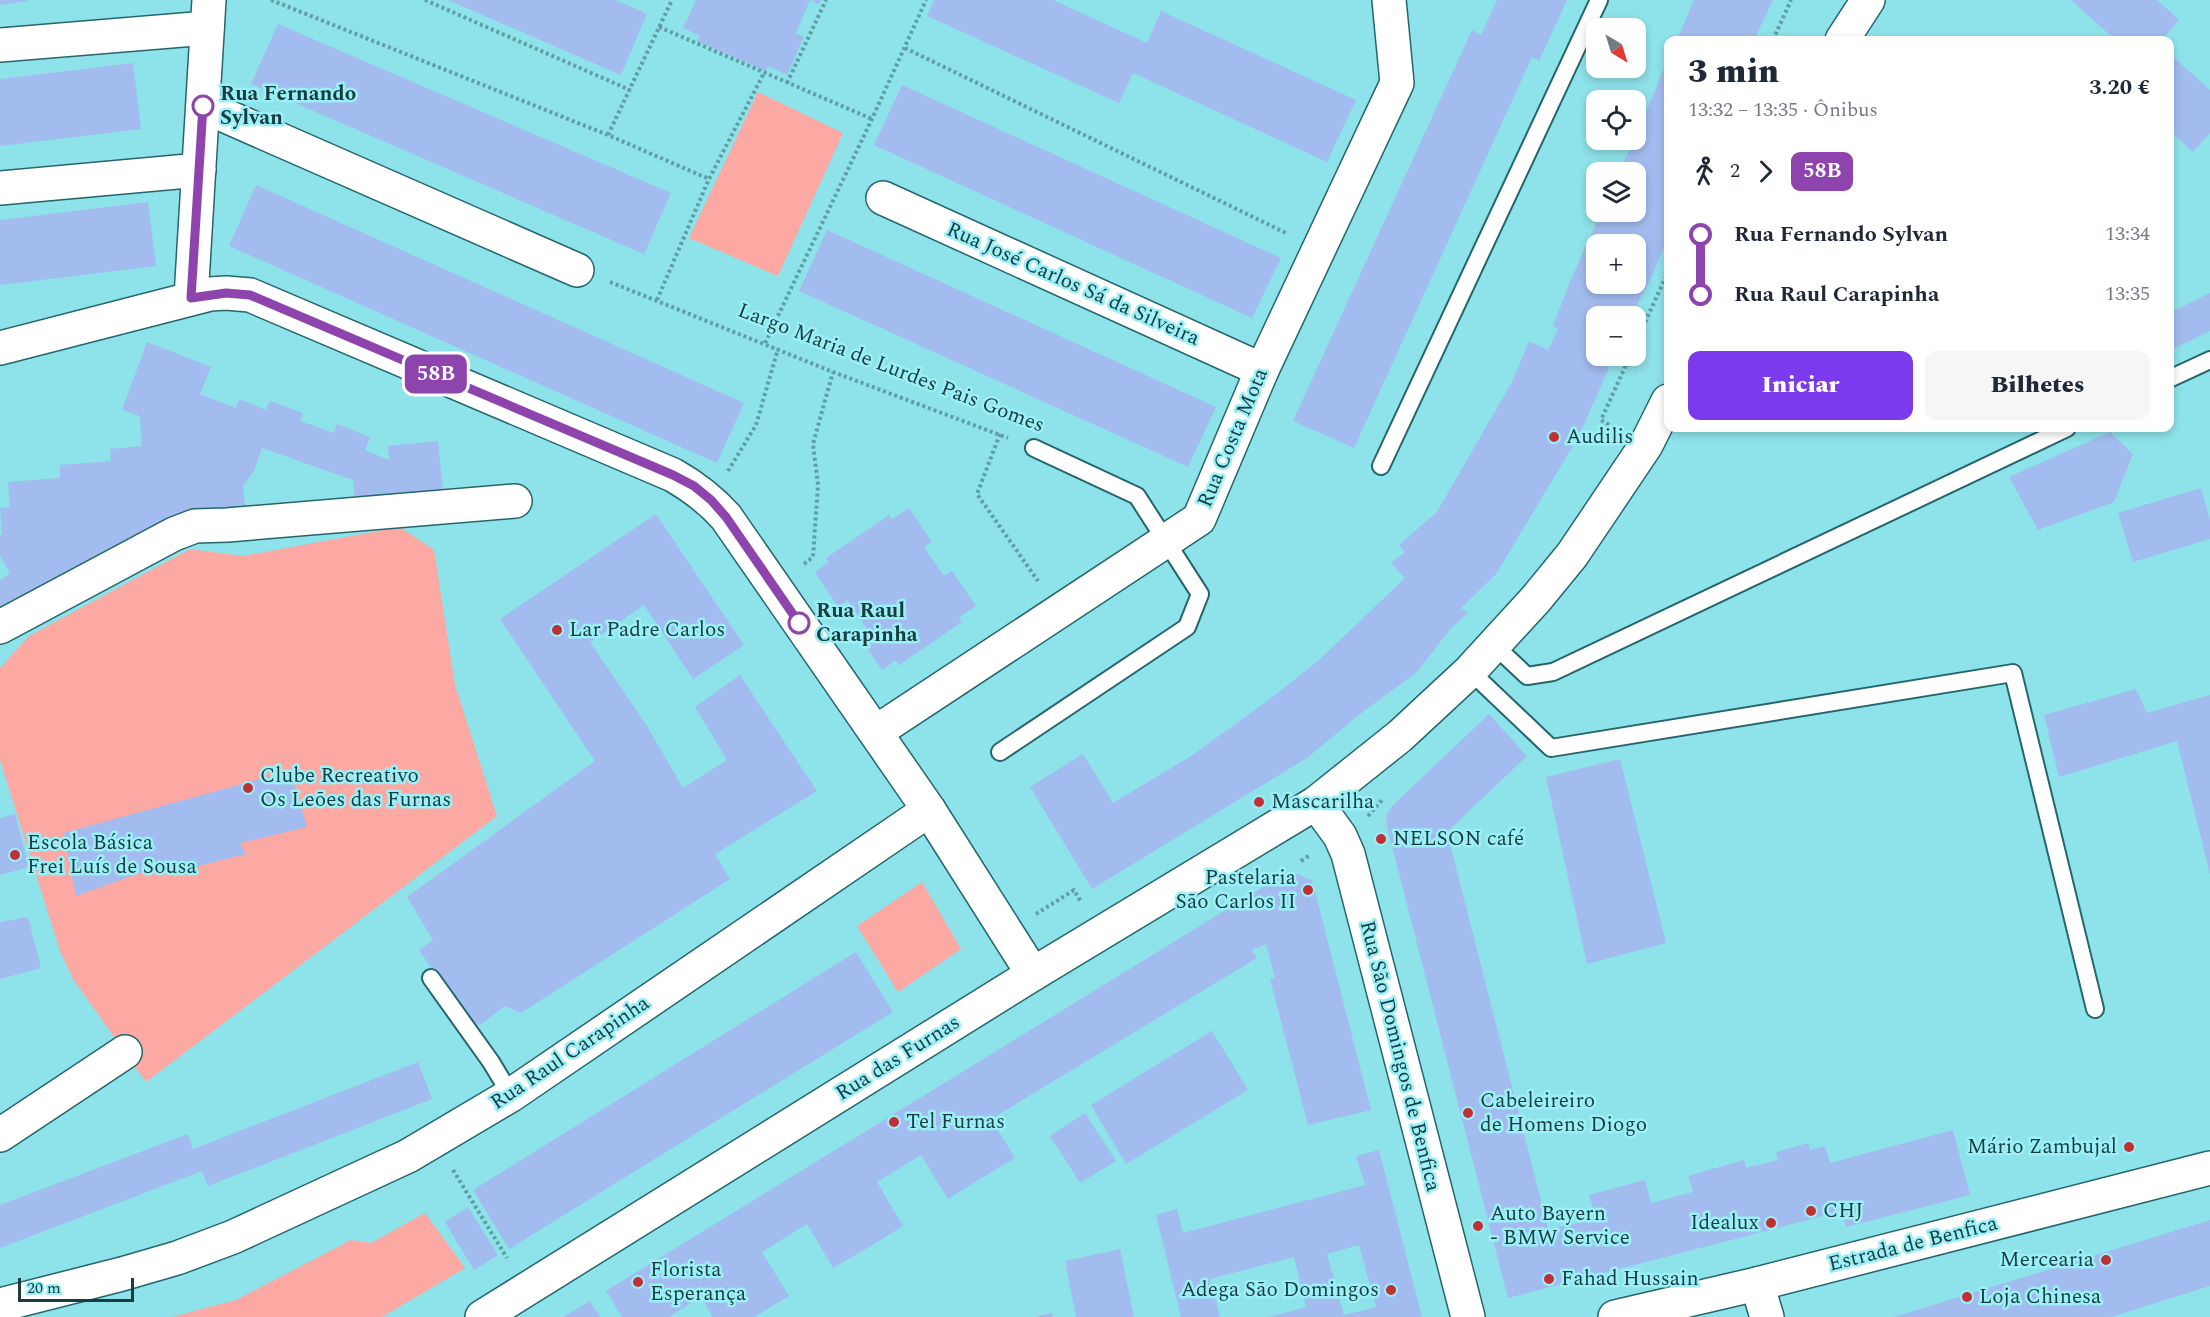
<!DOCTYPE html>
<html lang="pt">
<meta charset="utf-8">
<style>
:root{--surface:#fff;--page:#f6f6f7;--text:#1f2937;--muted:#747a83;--accent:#7c3aed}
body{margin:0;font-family:Spectral,serif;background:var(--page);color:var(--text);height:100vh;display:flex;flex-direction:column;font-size:22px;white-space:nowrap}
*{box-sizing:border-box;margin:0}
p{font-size:20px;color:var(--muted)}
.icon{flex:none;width:33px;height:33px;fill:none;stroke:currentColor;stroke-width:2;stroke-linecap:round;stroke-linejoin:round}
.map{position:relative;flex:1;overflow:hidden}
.panel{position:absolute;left:1664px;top:36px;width:510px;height:396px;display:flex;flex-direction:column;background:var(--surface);border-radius:12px;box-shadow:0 3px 9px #0003}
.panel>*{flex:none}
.badge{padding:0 12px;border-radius:9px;font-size:21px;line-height:39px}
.needle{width:39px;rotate:142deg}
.fabs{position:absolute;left:1586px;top:18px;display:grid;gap:12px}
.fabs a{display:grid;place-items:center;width:60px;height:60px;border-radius:12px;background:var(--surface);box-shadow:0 3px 9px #0003;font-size:30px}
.scale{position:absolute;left:18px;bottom:15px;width:116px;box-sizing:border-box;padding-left:6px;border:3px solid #193d40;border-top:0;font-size:16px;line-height:21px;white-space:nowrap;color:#193d40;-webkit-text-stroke:4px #9bf0f7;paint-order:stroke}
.map>.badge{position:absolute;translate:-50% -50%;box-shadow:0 0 0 3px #fff}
.legs{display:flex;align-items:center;gap:9px;height:66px;padding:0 24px;font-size:20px}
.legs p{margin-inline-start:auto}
.headline{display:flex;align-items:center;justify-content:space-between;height:102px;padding:0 24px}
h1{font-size:33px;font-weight:800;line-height:45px}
.action{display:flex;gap:12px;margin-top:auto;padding:12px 24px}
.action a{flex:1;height:69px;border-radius:12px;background:var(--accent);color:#fff;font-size:24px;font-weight:800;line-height:69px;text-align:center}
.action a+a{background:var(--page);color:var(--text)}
ul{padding:0 24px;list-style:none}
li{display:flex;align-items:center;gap:21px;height:60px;font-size:22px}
li i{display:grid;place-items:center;width:9px;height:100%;margin:0 8px;background:currentColor}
li i::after{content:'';width:15px;height:15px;margin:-8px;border:4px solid;border-radius:50%;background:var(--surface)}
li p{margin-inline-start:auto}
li:first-child i{background:linear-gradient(#0000 50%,currentColor 0)}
li:last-child i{background:linear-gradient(currentColor 50%,#0000 0)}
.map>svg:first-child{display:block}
.green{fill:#fca8a3}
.building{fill:#a2bcef;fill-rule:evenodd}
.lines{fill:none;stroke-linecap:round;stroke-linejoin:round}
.lane-casing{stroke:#24666c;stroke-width:20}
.street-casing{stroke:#24666c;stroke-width:36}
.secondary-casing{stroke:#24666c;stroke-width:36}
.path{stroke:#5e9ea4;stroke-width:4;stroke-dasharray:3 3;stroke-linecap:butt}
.lane{stroke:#fff;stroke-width:16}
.street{stroke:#fff;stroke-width:33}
.secondary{stroke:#fff;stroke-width:33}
.line-1-casing{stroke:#fff;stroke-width:14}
.line-1{stroke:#8e44ad;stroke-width:9}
.stop-1-dot{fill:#fff;stroke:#8e44ad;stroke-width:3}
.poi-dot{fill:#bf3037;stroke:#9bf0f7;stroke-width:2}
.labels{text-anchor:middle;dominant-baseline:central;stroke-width:5;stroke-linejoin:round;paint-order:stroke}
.stop-label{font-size:21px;font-weight:bold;fill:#193d40;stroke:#9bf0f7;text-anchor:start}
.street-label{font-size:21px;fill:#193d40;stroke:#9bf0f7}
.poi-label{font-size:21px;fill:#193d40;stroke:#9bf0f7;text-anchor:start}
</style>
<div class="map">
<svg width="2210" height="1317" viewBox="0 0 2210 1317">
<rect width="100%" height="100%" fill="#8ee2ea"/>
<g class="green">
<path d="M 758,92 L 843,133 L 778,276 L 689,238 Z"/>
<path d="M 400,527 L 434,550 L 455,685 L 497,816 L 146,1082 L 73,979 L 60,951 L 0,760 L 0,668 L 29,636 L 190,549 L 243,556 Z"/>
<path d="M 922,882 L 961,949 L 898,992 L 857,926 Z"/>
<path d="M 425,1213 L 465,1268 L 382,1317 L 172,1317 L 236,1300 L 351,1240 L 371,1243 Z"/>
</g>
<g class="building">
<path d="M 0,0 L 28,0 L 28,1 L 0,5 Z"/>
<path d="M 448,0 L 616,0 L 647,14 L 621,75 Z"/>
<path d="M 696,0 L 821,0 L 819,4 L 810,0 L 796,33 L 804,37 L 787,75 L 768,66 L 766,71 L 697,41 L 700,36 L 683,28 Z"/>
<path d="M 934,0 L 1053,0 L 1147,43 L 1161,11 L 1356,100 L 1327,162 L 1133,73 L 1119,103 L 927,16 Z"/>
<path d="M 1497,0 L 1567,0 L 1539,61 L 1532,57 L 1354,448 L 1293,421 L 1472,30 L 1481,35 Z"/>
<path d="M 1694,0 L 1773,0 L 1754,40 L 1677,40 Z"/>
<path d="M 2071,0 L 2157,0 L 2179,20 L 2162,40 L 2109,40 L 2112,37 Z"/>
<path d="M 278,24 L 671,193 L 644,254 L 251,84 Z"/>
<path d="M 2169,53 L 2210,90 L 2210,133 L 2193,152 L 2169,130 Z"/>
<path d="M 1668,58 L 1668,236 L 1654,272 L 1631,316 L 1596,316 L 1596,356 L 1614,356 L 1580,434 L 1496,574 L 1461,608 L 1468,613 L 1451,628 L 1417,672 L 1360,714 L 1307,758 L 1092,889 L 1030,787 L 1083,754 L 1113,803 L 1191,756 L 1270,699 L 1318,661 L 1405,578 L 1391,563 L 1405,552 L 1399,545 L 1437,512 L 1513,380 L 1529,341 L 1548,350 L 1558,329 L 1553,326 L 1569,284 L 1601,212 L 1635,212 L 1635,172 L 1618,172 L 1635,140 ZM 1596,244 L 1635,244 L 1635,284 L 1596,284 Z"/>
<path d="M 133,63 L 141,129 L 0,146 L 0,79 Z"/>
<path d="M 902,85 L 1281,258 L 1252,318 L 874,145 Z"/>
<path d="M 256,185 L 744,403 L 717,463 L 229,246 Z"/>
<path d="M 148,202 L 156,266 L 0,285 L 0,220 Z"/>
<path d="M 827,230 L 1216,407 L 1188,467 L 799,291 Z"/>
<path d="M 2210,293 L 2210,331 L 2169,351 L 2169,313 Z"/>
<path d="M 147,342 L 211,367 L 200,394 L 236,408 L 239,399 L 266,410 L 270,401 L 303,413 L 300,421 L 334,433 L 337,424 L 370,437 L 365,450 L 389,460 L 388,446 L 438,441 L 443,491 L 355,500 L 353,480 L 262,448 L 254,471 L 243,486 L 245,507 L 177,514 L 0,606 L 0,580 L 10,574 L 0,555 L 0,535 L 2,534 L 0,508 L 10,507 L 8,482 L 60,478 L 60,465 L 111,461 L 110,449 L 142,446 L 140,416 L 122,410 Z"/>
<path d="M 2110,432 L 2133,454 L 2114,502 L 2038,530 L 2009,477 Z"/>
<path d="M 2201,488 L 2210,520 L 2210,539 L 2133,562 L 2118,513 Z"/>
<path d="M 909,508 L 932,542 L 924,547 L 944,576 L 952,571 L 976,606 L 959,617 L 962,622 L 899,665 L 896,660 L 882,670 L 858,635 L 867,629 L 847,600 L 838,607 L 815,572 L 829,562 L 826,558 L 889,515 L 892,519 Z"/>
<path d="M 656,514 L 744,645 L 693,679 L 644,605 L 590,642 L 647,726 L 683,788 L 727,760 L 695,707 L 740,675 L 817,791 L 715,854 L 730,879 L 521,1013 L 505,1006 L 480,1025 L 465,1017 L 419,950 L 433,940 L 407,897 L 595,761 L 500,619 Z"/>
<path d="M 2136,689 L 2147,713 L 2210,695 L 2210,874 L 2177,741 L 2059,777 L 2044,715 Z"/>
<path d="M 1489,714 L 1527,756 L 1447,832 L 1548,1228 L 1570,1225 L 1596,1218 L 1589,1195 L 1645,1180 L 1651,1203 L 1693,1192 L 1688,1176 L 1744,1160 L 1746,1168 L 1778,1160 L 1776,1152 L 1808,1143 L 1810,1150 L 1825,1146 L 1830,1163 L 1953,1130 L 1970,1195 L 1846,1227 L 1842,1211 L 1508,1298 L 1386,823 L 1387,814 L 1391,807 Z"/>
<path d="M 1620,759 L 1666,943 L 1587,964 L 1546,777 Z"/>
<path d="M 290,771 L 307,827 L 240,843 L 246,854 L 179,871 L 176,860 L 76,896 L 63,833 Z"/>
<path d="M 15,814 L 29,867 L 0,875 L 0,818 Z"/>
<path d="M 1289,871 L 1312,880 L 1371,1110 L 1308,1125 L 1270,979 L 1275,978 L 1266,944 L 1252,950 L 1257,958 L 991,1119 L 1015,1158 L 980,1179 L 948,1199 L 921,1155 L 877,1182 L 903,1226 L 869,1247 L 833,1268 L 807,1224 L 762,1252 L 789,1296 L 754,1317 L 713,1317 L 701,1297 L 669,1317 L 622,1317 L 606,1291 Z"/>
<path d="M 28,917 L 41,968 L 0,979 L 0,922 Z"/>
<path d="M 856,952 L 893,1012 L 509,1249 L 473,1190 Z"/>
<path d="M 1212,1031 L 1248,1090 L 1126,1164 L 1091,1105 Z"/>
<path d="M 418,1062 L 432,1099 L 208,1186 L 202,1171 L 0,1248 L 0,1205 L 188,1134 L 193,1149 Z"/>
<path d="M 1085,1113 L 1116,1161 L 1080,1183 L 1050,1136 Z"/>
<path d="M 1379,1150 L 1422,1317 L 1269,1317 L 1306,1307 L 1294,1257 L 1210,1279 L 1220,1317 L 1181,1317 L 1156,1215 L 1177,1209 L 1183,1233 L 1365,1185 L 1356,1156 ZM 1359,1245 L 1376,1307 L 1344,1315 L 1327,1254 Z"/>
<path d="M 468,1207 L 498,1255 L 474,1270 L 445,1222 Z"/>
<path d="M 2210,1220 L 2210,1286 L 2111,1317 L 1894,1317 Z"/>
<path d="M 1120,1249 L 1134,1317 L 1076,1317 L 1065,1261 Z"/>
<path d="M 590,1301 L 600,1317 L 563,1317 Z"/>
<path d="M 1052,1313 L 1053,1317 L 1037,1317 L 1037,1316 Z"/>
</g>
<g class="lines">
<defs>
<g id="lane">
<path d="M 2169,379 L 2210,360"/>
<path d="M 1381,466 L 1599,0"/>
<path d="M 1495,646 L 1527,676 L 1553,672 L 2067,428"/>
<path d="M 1470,671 L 1551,748 L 2013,673 L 2095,1009"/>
<path d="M 1000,752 L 1187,627 L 1200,594 L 1137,496 L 1034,448"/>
<path d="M 431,978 L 491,1062 L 511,1095"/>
</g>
<g id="street">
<path d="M 1842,40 L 1868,0"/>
<path d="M 0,45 L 207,28"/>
<path d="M 203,106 L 577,270"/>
<path d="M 0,188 L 199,170"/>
<path d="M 883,198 L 1262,370"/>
<path d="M 191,298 L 209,0"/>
<path d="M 0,348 L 210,294 L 226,293 L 250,295 L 673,475 C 694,487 710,499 726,517 L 929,810 L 1033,974"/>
<path d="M 0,627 L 174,534 L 195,526 L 227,525 L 515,501"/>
<path d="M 876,732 L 1199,519 L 1262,370 L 1397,83 L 1389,0"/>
<path d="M 1316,803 L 1340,836 L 1348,854 L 1468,1317"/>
<path d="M 0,1135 L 125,1052"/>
<path d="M 1757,1284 L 1767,1317"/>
<path d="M 0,1305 L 122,1274 L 177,1258 L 233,1237 L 408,1156 L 511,1095 L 929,810"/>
<path d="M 482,1317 L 1033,974 L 1316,803 L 1400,736 L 1470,671 L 1536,599 L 1572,555 L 1603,509 L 1646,445 L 1668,401"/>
</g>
<path id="secondary" d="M 1615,1317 L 1757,1284 L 2210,1168"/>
</defs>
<use href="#lane" class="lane-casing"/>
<use href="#street" class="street-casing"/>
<use href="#secondary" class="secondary-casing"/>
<g class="path">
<path d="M 271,0 L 608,135 L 709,179"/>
<path d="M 425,0 L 630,90"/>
<path d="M 659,27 L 872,119"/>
<path d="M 1773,40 L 1791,0"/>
<path d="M 905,48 L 1286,233"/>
<path d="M 787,83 L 826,0"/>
<path d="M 608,135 L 672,0"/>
<path d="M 610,282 L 833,372 L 1008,438"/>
<path d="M 657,300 L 709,179 L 764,73"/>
<path d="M 765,343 L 872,119 L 926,0"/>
<path d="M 1635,344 L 1668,272"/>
<path d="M 1614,428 L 1601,420 L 1630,356"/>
<path d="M 1000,434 L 977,494 L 1038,581"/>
<path d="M 728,471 L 756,425 L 778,349"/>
<path d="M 804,564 L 813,557 L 818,485 L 813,444 L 833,372"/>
<path d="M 1368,816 L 1382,800 L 1381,799"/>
<path d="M 1301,861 L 1310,855"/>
<path d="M 1036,914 L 1074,890 L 1081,902"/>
<path d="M 453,1170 L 507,1258"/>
</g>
<use href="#lane" class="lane"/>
<use href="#street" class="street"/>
<use href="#secondary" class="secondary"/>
</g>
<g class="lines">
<defs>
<path id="line-1" d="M 203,106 L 191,298 L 226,293 L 250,295 L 673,475 L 694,486 L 711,500 L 726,517 L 799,623"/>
</defs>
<use href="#line-1" class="line-1-casing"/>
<use href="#line-1" class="line-1"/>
</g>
<g class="stop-1-dot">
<circle cx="203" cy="106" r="10"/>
<circle cx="799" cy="623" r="10"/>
</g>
<g class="poi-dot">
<circle cx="1554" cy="437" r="6"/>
<circle cx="557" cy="630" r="6"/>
<circle cx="248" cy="788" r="6"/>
<circle cx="1259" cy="802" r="6"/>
<circle cx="1381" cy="839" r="6"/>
<circle cx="15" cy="855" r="6"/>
<circle cx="1308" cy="890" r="6"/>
<circle cx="1468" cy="1113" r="6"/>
<circle cx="894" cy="1122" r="6"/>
<circle cx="2129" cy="1147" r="6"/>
<circle cx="1811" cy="1211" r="6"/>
<circle cx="1771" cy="1223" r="6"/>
<circle cx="1478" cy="1226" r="6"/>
<circle cx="2106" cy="1260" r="6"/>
<circle cx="1549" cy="1279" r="6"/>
<circle cx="638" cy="1282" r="6"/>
<circle cx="1391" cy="1290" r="6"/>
<circle cx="1967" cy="1297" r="6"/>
</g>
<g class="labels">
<g class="stop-label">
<text x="220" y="94">Rua Fernando<tspan x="220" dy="24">Sylvan</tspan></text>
<text x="816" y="611">Rua Raul<tspan x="816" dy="24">Carapinha</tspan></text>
</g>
<g class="street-label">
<text transform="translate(1073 284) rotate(24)">Rua José Carlos Sá da Silveira</text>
<text transform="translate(891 368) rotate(21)">Largo Maria de Lurdes Pais Gomes</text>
<text transform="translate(1233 438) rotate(-67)">Rua Costa Mota</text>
<text transform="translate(570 1053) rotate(-34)">Rua Raul Carapinha</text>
<text transform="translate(1400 1056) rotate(76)">Rua São Domingos de Benfica</text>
<text transform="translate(898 1058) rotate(-32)">Rua das Furnas</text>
<text transform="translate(1913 1244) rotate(-14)">Estrada de Benfica</text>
</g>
<g class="poi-label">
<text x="1566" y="437">Audilis</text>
<text x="569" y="630">Lar Padre Carlos</text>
<text x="260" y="776">Clube Recreativo<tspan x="260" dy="24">Os Leões das Furnas</tspan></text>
<text x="1271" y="802">Mascarilha</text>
<text x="1393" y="839">NELSON café</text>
<text x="27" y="843">Escola Básica<tspan x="27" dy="24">Frei Luís de Sousa</tspan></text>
<text x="1296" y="878" text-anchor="end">Pastelaria<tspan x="1296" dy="24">São Carlos II</tspan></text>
<text x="1480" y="1101">Cabeleireiro<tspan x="1480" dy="24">de Homens Diogo</tspan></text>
<text x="906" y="1122">Tel Furnas</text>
<text x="2117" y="1147" text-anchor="end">Mário Zambujal</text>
<text x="1823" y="1211">CHJ</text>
<text x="1490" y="1214">Auto Bayern<tspan x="1490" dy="24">- BMW Service</tspan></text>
<text x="1759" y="1223" text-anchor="end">Idealux</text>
<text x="2094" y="1260" text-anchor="end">Mercearia</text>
<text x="650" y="1270">Florista<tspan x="650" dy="24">Esperança</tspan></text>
<text x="1561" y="1279">Fahad Hussain</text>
<text x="1379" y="1290" text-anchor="end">Adega São Domingos</text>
<text x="1979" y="1297">Loja Chinesa</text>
</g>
</g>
</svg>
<div class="fabs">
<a><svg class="needle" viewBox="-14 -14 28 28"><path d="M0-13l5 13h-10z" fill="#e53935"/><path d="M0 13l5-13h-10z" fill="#747a83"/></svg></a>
<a><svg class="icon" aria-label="locate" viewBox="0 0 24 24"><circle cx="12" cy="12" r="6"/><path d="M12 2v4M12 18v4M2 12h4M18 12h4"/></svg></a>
<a><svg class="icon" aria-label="layers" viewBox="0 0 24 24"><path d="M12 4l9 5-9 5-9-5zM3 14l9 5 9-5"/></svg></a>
<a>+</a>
<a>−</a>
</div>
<div class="scale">20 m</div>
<b class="badge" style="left:436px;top:374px;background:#8e44ad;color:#fff">58B</b>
<section class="panel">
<div class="headline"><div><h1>3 min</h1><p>13:32 – 13:35 · Ônibus</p></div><b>3.20 €</b></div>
<div class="legs"><svg class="icon" aria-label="walk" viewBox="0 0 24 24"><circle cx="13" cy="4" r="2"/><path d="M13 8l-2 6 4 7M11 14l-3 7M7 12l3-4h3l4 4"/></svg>2<svg class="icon" aria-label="forward" viewBox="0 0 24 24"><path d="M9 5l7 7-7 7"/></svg><b class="badge" style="background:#8e44ad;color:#fff">58B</b></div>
<ul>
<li><i style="color:#8e44ad"></i><b>Rua Fernando Sylvan</b><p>13:34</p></li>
<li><i style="color:#8e44ad"></i><b>Rua Raul Carapinha</b><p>13:35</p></li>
</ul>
<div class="action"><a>Iniciar</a><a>Bilhetes</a></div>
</section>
</div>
